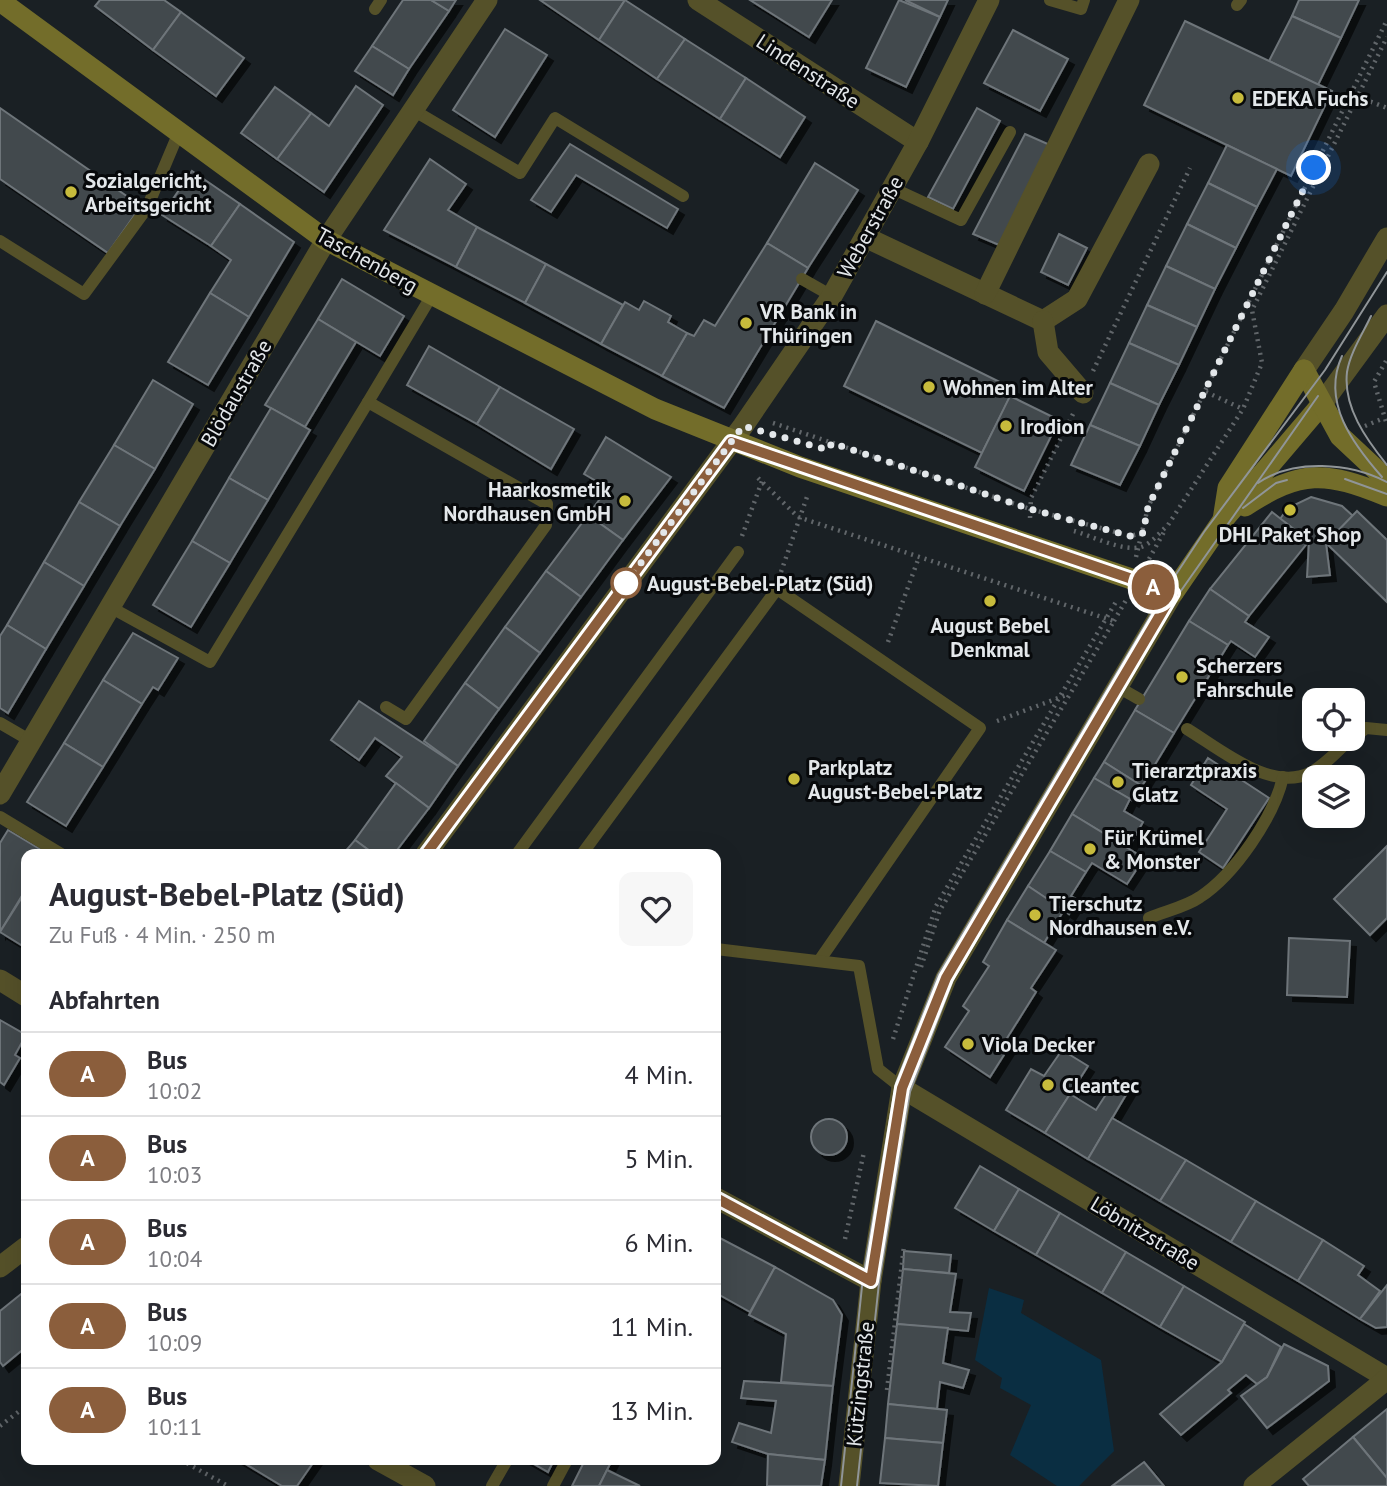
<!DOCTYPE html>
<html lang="de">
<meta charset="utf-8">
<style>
:root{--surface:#fff;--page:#f7f7f7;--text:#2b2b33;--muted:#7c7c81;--line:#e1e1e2}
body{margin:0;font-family:"PT Sans",sans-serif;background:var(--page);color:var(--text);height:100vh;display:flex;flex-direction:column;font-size:26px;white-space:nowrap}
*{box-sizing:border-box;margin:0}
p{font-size:23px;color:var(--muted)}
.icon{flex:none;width:38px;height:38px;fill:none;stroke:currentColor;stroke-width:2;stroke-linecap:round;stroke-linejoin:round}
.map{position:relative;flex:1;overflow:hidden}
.side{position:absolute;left:21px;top:849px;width:700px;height:616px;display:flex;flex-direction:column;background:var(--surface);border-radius:14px;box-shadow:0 7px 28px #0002}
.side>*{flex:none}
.badge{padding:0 14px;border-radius:23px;font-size:24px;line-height:46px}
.fabs{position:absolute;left:1302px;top:688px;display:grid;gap:14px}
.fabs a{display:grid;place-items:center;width:63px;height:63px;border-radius:14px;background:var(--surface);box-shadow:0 7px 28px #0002;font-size:35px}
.you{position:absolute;width:35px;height:35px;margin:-18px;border:5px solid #fff;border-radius:50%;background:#1a73e8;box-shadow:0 0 0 10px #1a73e833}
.map>.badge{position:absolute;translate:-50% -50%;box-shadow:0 0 0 4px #fff}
h2{padding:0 28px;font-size:26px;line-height:63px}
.round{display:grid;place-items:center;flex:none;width:74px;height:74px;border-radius:14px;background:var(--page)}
.overview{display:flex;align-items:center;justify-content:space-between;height:119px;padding:0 28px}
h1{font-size:33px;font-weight:700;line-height:52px}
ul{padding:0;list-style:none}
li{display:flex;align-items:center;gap:21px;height:84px;padding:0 28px;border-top:2px solid var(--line)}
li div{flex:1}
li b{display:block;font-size:26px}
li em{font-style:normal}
li .badge{min-width:77px;font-weight:700;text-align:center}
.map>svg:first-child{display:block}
.green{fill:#0a2e42}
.building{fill:#43494d;stroke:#6e757a;stroke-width:2;filter:url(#shadow)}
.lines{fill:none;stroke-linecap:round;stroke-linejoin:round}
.path{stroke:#61666a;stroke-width:4.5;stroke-dasharray:2 5;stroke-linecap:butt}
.service{stroke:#555129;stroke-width:12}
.minor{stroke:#555129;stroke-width:21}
.tertiary{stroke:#555129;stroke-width:21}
.secondary{stroke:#736d2a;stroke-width:21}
.tram{stroke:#909598;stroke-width:2}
.line-casing{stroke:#fff;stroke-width:16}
.line{stroke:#8b5e3c;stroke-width:10}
.walk{stroke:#e3e7ea;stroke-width:7;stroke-dasharray:0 12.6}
.poi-dot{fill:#c7bb3c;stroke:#07090b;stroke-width:2.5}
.stop-dot{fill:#fff;stroke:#8b5e3c;stroke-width:3.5}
.labels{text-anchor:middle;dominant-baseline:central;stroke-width:6;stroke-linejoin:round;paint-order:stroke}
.street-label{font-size:21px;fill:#e3e7ea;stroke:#07090b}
.poi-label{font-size:21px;font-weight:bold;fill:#e3e7ea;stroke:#07090b;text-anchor:start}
.stop-label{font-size:21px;font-weight:bold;fill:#e3e7ea;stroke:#07090b;text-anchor:start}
</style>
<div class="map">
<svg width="1387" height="1486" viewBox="0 0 1387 1486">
<defs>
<filter id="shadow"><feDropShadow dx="6" dy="6" stdDeviation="0" flood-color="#0009"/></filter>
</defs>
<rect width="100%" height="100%" fill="#1a2024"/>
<path class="green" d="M 989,1288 L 1024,1300 L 1021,1313 L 1101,1360 L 1114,1451 L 1079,1486 L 1057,1486 L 1010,1455 L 1031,1405 L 1000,1388 L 1002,1378 L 975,1360 Z"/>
<g class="building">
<path d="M 100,0 L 164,0 L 181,12 L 153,50 L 95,6 Z"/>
<path d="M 403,0 L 431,0 L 449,11 L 409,69 L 372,46 Z"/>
<path d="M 431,0 L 456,0 L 449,11 Z"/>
<path d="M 540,0 L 625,0 L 599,40 Z"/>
<path d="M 625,0 L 685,39 L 657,79 L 599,40 Z"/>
<path d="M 750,0 L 832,0 L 809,37 Z"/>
<path d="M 899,0 L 940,17 L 906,87 L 866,68 Z"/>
<path d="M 905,0 L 948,0 L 940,17 Z"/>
<path d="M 1299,0 L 1359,0 L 1341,38 L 1292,16 Z"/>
<path d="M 181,12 L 244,58 L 216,96 L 153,50 Z"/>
<path d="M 1292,16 L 1341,38 L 1318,85 L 1269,61 Z"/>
<path d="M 1185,21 L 1332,91 L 1291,176 L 1144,105 Z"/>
<path d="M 505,29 L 547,55 L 495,137 L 453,110 Z"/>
<path d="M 1013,30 L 1068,59 L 1040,111 L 984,83 Z"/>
<path d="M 685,39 L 746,78 L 720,119 L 657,79 Z"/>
<path d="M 372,46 L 409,69 L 393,95 L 355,71 Z"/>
<path d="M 746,78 L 805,117 L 780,157 L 720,119 Z"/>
<path d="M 356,86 L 383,105 L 324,192 L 277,159 L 311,113 L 329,126 Z"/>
<path d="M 275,87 L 311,113 L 277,159 L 241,133 Z"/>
<path d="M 0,108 L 141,206 L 108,253 L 0,179 Z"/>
<path d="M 977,108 L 1000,121 L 953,209 L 928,197 Z"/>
<path d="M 1025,134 L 1050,145 L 999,245 L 973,234 Z"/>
<path d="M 570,144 L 678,209 L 667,228 L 576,175 L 551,212 L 531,200 Z"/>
<path d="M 1227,145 L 1277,169 L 1257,207 L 1208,183 Z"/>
<path d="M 430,159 L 466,184 L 448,210 L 477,227 L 456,267 L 384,230 Z"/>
<path d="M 815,163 L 858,190 L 808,268 L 767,243 Z"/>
<path d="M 192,171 L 240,204 L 211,246 L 162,215 Z"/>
<path d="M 1208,183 L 1257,207 L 1236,248 L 1187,224 Z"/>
<path d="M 240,204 L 294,242 L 249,317 L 210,293 L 231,260 L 211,246 Z"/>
<path d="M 1187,224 L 1236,248 L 1215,289 L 1166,266 Z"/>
<path d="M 477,227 L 546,264 L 525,303 L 456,267 Z"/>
<path d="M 1059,234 L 1087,248 L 1068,285 L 1041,272 Z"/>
<path d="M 767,243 L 808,268 L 724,408 L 662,376 L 687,333 L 694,336 L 704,320 L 715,326 Z"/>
<path d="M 546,264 L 623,305 L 601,344 L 525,303 Z"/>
<path d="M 1166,266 L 1215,289 L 1197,327 L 1147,305 Z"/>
<path d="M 342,279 L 404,316 L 380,356 L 318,319 Z"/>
<path d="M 210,293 L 249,317 L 208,385 L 168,362 Z"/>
<path d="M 644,301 L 671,316 L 668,322 L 687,333 L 662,376 L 601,344 L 625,302 L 639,310 Z"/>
<path d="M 1147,305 L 1197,327 L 1179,365 L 1129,343 Z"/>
<path d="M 318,319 L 356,342 L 305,427 L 265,405 Z"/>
<path d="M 876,321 L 1014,389 L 982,453 L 844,386 Z"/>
<path d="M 1129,343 L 1179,365 L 1159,405 L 1110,383 Z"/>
<path d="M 429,346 L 500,387 L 477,424 L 407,385 Z"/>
<path d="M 153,380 L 193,404 L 155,469 L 114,445 Z"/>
<path d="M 1110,383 L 1159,405 L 1140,446 L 1090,425 Z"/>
<path d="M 500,387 L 574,429 L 551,469 L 477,424 Z"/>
<path d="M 1010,396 L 1059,420 L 1024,491 L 975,467 Z"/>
<path d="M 271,408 L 310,430 L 268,500 L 229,478 Z"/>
<path d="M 1090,425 L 1140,446 L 1120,485 L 1071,465 Z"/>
<path d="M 606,437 L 671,477 L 623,540 L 588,515 L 608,488 L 584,474 Z"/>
<path d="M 114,445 L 155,469 L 120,526 L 79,502 Z"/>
<path d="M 229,478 L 268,500 L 230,563 L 192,541 Z"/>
<path d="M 1311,497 L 1342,506 L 1353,516 L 1326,543 L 1330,575 L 1307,577 L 1309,541 L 1280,519 L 1288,508 Z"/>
<path d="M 79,502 L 120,526 L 84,586 L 44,562 Z"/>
<path d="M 1357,511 L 1387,540 L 1387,602 L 1326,543 Z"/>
<path d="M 1272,512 L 1309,541 L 1249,616 L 1210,589 Z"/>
<path d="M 588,515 L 623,540 L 581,597 L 546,571 Z"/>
<path d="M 192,541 L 230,563 L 191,627 L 153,605 Z"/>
<path d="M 44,562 L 84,586 L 46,649 L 7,625 Z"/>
<path d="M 546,571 L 581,597 L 540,653 L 505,627 Z"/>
<path d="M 1210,589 L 1249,616 L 1245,622 L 1269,637 L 1255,657 L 1231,641 L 1228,645 L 1189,621 Z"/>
<path d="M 1189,621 L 1228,645 L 1174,733 L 1135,710 Z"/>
<path d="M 7,625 L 46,649 L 8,713 L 0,708 L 0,636 Z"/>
<path d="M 505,627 L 540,653 L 499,709 L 465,683 Z"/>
<path d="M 133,633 L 178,658 L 158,690 L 153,687 L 142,704 L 103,680 Z"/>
<path d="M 103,680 L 142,704 L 103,767 L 64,743 Z"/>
<path d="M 465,683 L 499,709 L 458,766 L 424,741 Z"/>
<path d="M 359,701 L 458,766 L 429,808 L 386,776 L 402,757 L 375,738 L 359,760 L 331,740 Z"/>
<path d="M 1135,710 L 1174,733 L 1142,786 L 1104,762 Z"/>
<path d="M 64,743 L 103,767 L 66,826 L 27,802 Z"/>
<path d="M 1208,758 L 1269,798 L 1223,868 L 1199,852 L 1227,809 L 1191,785 Z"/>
<path d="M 1104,762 L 1142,786 L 1133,801 L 1094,778 Z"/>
<path d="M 1094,778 L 1130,799 L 1124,811 L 1143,822 L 1128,848 L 1072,814 Z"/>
<path d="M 396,783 L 429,808 L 394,854 L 374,854 L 355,840 Z"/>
<path d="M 1072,814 L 1144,858 L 1127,884 L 1092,863 L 1086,872 L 1050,851 Z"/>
<path d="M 8,830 L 48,854 L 26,854 L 26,889 L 0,932 L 0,843 Z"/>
<path d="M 355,840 L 374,854 L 343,854 Z"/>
<path d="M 1387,846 L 1387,918 L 1370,935 L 1334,899 Z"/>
<path d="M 1050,851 L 1086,872 L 1071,896 L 1078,900 L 1069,914 L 1028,886 Z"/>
<path d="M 1028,886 L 1064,910 L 1044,943 L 1007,920 Z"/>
<path d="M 24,894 L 26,895 L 26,948 L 0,932 Z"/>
<path d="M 1007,920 L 1056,950 L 1031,988 L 1036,992 L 1004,1043 L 1009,1047 L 990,1077 L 945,1047 L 969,1011 L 963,1006 L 989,966 L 983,962 Z"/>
<path d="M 1289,938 L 1350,941 L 1347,997 L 1287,995 Z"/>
<path d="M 0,1020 L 26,1035 L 15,1055 L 20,1058 L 4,1085 L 0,1082 Z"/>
<path d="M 1062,1050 L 1088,1066 L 1045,1133 L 1006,1110 L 1031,1069 L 1044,1076 Z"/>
<path d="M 1116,1079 L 1130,1088 L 1088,1159 L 1045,1133 L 1070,1094 L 1096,1110 Z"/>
<path d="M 1112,1118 L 1186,1160 L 1160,1201 L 1088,1159 Z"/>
<circle cx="829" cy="1137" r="18"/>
<path d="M 1186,1160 L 1256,1201 L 1231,1242 L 1160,1201 Z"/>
<path d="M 980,1166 L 1019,1189 L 994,1231 L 955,1208 Z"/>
<path d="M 1019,1189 L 1060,1213 L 1036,1255 L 994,1231 Z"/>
<path d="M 1256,1201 L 1323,1240 L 1298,1281 L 1231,1242 Z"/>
<path d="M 1060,1213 L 1126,1252 L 1102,1293 L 1036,1255 Z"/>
<path d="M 716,1236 L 775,1267 L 750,1312 L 716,1293 Z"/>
<path d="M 1323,1240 L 1364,1266 L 1358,1275 L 1380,1291 L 1360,1319 L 1298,1281 Z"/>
<path d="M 904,1251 L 951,1255 L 949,1273 L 903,1269 Z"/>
<path d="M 1126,1252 L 1184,1286 L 1160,1327 L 1102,1293 Z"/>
<path d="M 775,1267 L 833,1300 L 842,1315 L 833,1386 L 781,1382 L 786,1334 L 749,1315 Z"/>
<path d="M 903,1269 L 956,1274 L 950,1312 L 971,1313 L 968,1331 L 897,1324 Z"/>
<path d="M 1387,1285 L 1387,1327 L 1376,1328 L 1360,1319 Z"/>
<path d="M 1184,1286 L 1245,1322 L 1222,1362 L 1160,1327 Z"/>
<path d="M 26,1290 L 26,1347 L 3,1366 L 0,1362 L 0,1311 Z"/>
<path d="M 897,1324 L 948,1328 L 943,1363 L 969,1370 L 963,1388 L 940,1382 L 937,1409 L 888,1404 Z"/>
<path d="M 1244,1324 L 1281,1347 L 1267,1377 L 1257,1384 L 1246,1375 L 1228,1390 L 1231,1393 L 1181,1435 L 1160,1414 L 1222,1362 Z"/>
<path d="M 1284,1344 L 1328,1366 L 1329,1381 L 1267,1428 L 1241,1396 L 1267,1377 Z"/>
<path d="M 744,1381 L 833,1386 L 825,1460 L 768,1454 L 732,1442 L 739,1423 L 771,1433 L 776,1401 L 741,1398 Z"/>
<path d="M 888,1404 L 947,1410 L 943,1443 L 885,1438 Z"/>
<path d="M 1387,1409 L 1387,1478 L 1353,1437 Z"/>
<path d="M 1353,1437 L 1387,1478 L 1387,1486 L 1309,1486 L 1303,1479 Z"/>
<path d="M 885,1438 L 943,1443 L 938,1486 L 880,1483 Z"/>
<path d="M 768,1454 L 825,1460 L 821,1486 L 767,1486 Z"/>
<path d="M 239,1460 L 315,1460 L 297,1486 L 282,1486 Z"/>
<path d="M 527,1460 L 554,1460 L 548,1472 Z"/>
<path d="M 585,1460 L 612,1460 L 599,1486 L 572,1486 Z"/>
<path d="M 1144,1462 L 1164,1486 L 1112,1486 Z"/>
<path d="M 607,1470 L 640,1486 L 599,1486 Z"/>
</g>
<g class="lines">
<g class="path">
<path d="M 1351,94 L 1387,108"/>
<path d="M 1386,361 L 1374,382 L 1387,425"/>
<path d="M 1093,371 L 1190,168"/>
<path d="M 1206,392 L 1243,409"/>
<path d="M 773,423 L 1030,509 L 1130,536 L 1143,533"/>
<path d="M 1365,426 L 1384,418"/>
<path d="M 758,478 L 798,517 L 1114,621 L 940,910 L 920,970"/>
<path d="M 1030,518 L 1031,498 L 1073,414"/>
<path d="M 1074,531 C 1092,536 1123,552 1141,547 C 1151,544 1160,532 1168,525 L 1243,409 L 1262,363 L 1252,310 L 1387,37"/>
<path d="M 742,536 L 762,481"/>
<path d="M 1136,557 L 1148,507 L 1387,20"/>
<path d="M 1149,559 L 1165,530"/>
<path d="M 781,572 L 808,494"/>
<path d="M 1114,621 L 1126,600"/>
<path d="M 888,642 L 919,557"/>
<path d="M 997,721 L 1069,694"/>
<path d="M 893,1039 L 936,906 L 1117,600"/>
<path d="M 845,1239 L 864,1152"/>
<path d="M 887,1390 L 904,1246"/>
<path d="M 0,1426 L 26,1406"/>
<path d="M 181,1460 L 228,1486"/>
</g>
<g class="service">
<path d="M 1050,0 L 1081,9 L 1084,0"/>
<path d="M 1237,5 L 1241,0"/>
<path d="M 375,9 L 381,0"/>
<path d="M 413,110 L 520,173 L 555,118 L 683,196"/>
<path d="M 892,188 L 961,220 L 1010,132"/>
<path d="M 0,241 L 84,294 L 147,208 L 179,132"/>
<path d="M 802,279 L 832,296"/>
<path d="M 110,607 L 210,662 L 368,402"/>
<path d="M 1118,687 L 1139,699"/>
<path d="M 386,707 L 406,719 L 546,525 L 547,504 L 368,402 L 432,295"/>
<path d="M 0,723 L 31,741"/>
<path d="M 1187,729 C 1220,749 1270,792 1310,773 C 1325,765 1339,750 1351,738"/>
<path d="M 1353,738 L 1366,728 L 1387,730"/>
<path d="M 0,817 L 61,854"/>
<path d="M 517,854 L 738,552"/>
<path d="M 582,854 L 777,589 L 980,728 L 819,961"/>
<path d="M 1149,918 C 1165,911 1186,907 1200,897 C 1234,875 1274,817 1283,777"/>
<path d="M 716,949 L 859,966 L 878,1069 L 902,1088"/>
<path d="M 492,1486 L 507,1460"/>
<path d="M 553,1486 L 567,1460"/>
</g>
<g class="minor">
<path d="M 698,0 L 918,142"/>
<path d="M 865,237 L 1043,321"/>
<path d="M 985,294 L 1129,0"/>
<path d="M 1043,321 L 1077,299 L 1149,164"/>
<path d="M 1043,321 L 1048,352 L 1083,393"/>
<path d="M 1304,370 L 1344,311 L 1387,238"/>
<path d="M 1321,405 L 1387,315"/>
<path d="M 0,794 L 326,240 L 487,0"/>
<path d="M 426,854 L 743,426 L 832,296 L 918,142 L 989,0"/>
<path d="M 0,980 L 26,996"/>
<path d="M 902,1088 L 1387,1378"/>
<path d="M 716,1198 L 871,1281"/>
<path d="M 0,1267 L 26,1247"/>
<path d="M 378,1460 L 425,1486"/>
<path d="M 849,1486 L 871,1281 L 902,1088 L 946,978 L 1173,593"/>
</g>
<path class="tertiary" d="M 1254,1486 L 1387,1379"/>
<g class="secondary">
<path d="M 0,1 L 326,240 L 655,409 L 800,467 L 1173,593 L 1223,520 L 1321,405"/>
<path d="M 1304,370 L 1340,436 L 1387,480"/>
<path d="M 1245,506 C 1301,469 1326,471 1387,496"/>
<path d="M 1223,520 L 1228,488 L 1304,370"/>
</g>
<g class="tram">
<path d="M 1371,316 C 1363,333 1350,353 1347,372 C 1343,407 1366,439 1387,465"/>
<path d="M 1342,356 C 1321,402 1353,444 1382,477"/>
<path d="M 1345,479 L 1387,494"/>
<path d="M 1258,483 C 1294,458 1350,463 1387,482"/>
<path d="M 1243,508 L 1276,483 L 1287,480"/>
<path d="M 841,1486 L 863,1277 L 896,1083 L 938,975 L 1165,591 L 1204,532 L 1325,370 L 1387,272"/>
<path d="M 857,1486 L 879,1283 L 910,1092 L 953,980 L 1178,595 L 1318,396"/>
</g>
</g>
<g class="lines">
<defs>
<path id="line" d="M 426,854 L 731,442 L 1173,593 L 946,978 L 902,1088 L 871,1281 L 716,1198"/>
</defs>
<use href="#line" class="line-casing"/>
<use href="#line" class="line"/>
<path class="walk" d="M 626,583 L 743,426 L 828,450 L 832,443 L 1030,509 L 1130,536 L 1143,533 L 1148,507 L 1314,168"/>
</g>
<g class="poi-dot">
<circle cx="1238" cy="98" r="7"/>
<circle cx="71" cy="192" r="7"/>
<circle cx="746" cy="323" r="7"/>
<circle cx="929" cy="387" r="7"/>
<circle cx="1006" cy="426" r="7"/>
<circle cx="625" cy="501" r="7"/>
<circle cx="1290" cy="510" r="7"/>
<circle cx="990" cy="601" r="7"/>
<circle cx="1182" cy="677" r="7"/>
<circle cx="794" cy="779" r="7"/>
<circle cx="1118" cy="782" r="7"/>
<circle cx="1090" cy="849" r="7"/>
<circle cx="1035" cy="915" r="7"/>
<circle cx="968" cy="1044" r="7"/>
<circle cx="1048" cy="1085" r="7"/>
</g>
<circle class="stop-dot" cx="626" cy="583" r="14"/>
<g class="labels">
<g class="street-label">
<text transform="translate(808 71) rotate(33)">Lindenstraße</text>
<text transform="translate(870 227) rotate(-61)">Weberstraße</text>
<text transform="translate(367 260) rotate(29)">Taschenberg</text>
<text transform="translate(236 393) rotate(-60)">Blödaustraße</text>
<text transform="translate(1145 1233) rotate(31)">Löbnitzstraße</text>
<text transform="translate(860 1384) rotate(-84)">Kützingstraße</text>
</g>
<g class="poi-label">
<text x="1252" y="98">EDEKA Fuchs</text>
<text x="85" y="180">Sozialgericht,<tspan x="85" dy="24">Arbeitsgericht</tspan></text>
<text x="760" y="311">VR Bank in<tspan x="760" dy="24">Thüringen</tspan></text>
<text x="943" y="387">Wohnen im Alter</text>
<text x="1020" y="426">Irodion</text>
<text x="611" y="489" text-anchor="end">Haarkosmetik<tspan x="611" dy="24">Nordhausen GmbH</tspan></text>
<text x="1290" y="534" text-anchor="middle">DHL Paket Shop</text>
<text x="990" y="625" text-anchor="middle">August Bebel<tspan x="990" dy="24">Denkmal</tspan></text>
<text x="1196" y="665">Scherzers<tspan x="1196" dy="24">Fahrschule</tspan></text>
<text x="808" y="767">Parkplatz<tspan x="808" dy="24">August-Bebel-Platz</tspan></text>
<text x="1132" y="770">Tierarztpraxis<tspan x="1132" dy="24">Glatz</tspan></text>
<text x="1104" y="837">Für Krümel<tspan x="1104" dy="24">&amp; Monster</tspan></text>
<text x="1049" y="903">Tierschutz<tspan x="1049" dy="24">Nordhausen e.V.</tspan></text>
<text x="982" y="1044">Viola Decker</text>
<text x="1062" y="1085">Cleantec</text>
</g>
<g class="stop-label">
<text x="647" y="583">August-Bebel-Platz (Süd)</text>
</g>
</g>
</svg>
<div class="fabs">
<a><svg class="icon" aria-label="locate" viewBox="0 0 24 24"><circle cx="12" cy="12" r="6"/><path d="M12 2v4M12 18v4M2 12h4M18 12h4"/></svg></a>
<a><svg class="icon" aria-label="layers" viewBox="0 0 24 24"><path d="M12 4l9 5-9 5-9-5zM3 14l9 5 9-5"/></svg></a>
</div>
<div class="you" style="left:1314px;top:168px"></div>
<b class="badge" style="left:1153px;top:587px;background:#8b5e3c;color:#fff">A</b>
<section class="side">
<div class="overview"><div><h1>August-Bebel-Platz (Süd)</h1><p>Zu Fuß · 4 Min. · 250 m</p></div><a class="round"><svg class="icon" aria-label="heart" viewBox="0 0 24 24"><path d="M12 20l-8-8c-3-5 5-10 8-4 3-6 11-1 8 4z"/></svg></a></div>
<h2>Abfahrten</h2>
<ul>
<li><span class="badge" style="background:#8b5e3c;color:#fff">A</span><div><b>Bus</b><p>10:02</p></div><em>4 Min.</em></li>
<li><span class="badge" style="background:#8b5e3c;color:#fff">A</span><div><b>Bus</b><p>10:03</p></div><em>5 Min.</em></li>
<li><span class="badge" style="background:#8b5e3c;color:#fff">A</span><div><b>Bus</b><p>10:04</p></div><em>6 Min.</em></li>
<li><span class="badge" style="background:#8b5e3c;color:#fff">A</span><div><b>Bus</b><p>10:09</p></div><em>11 Min.</em></li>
<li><span class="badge" style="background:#8b5e3c;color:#fff">A</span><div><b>Bus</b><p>10:11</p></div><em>13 Min.</em></li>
</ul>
</section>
</div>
